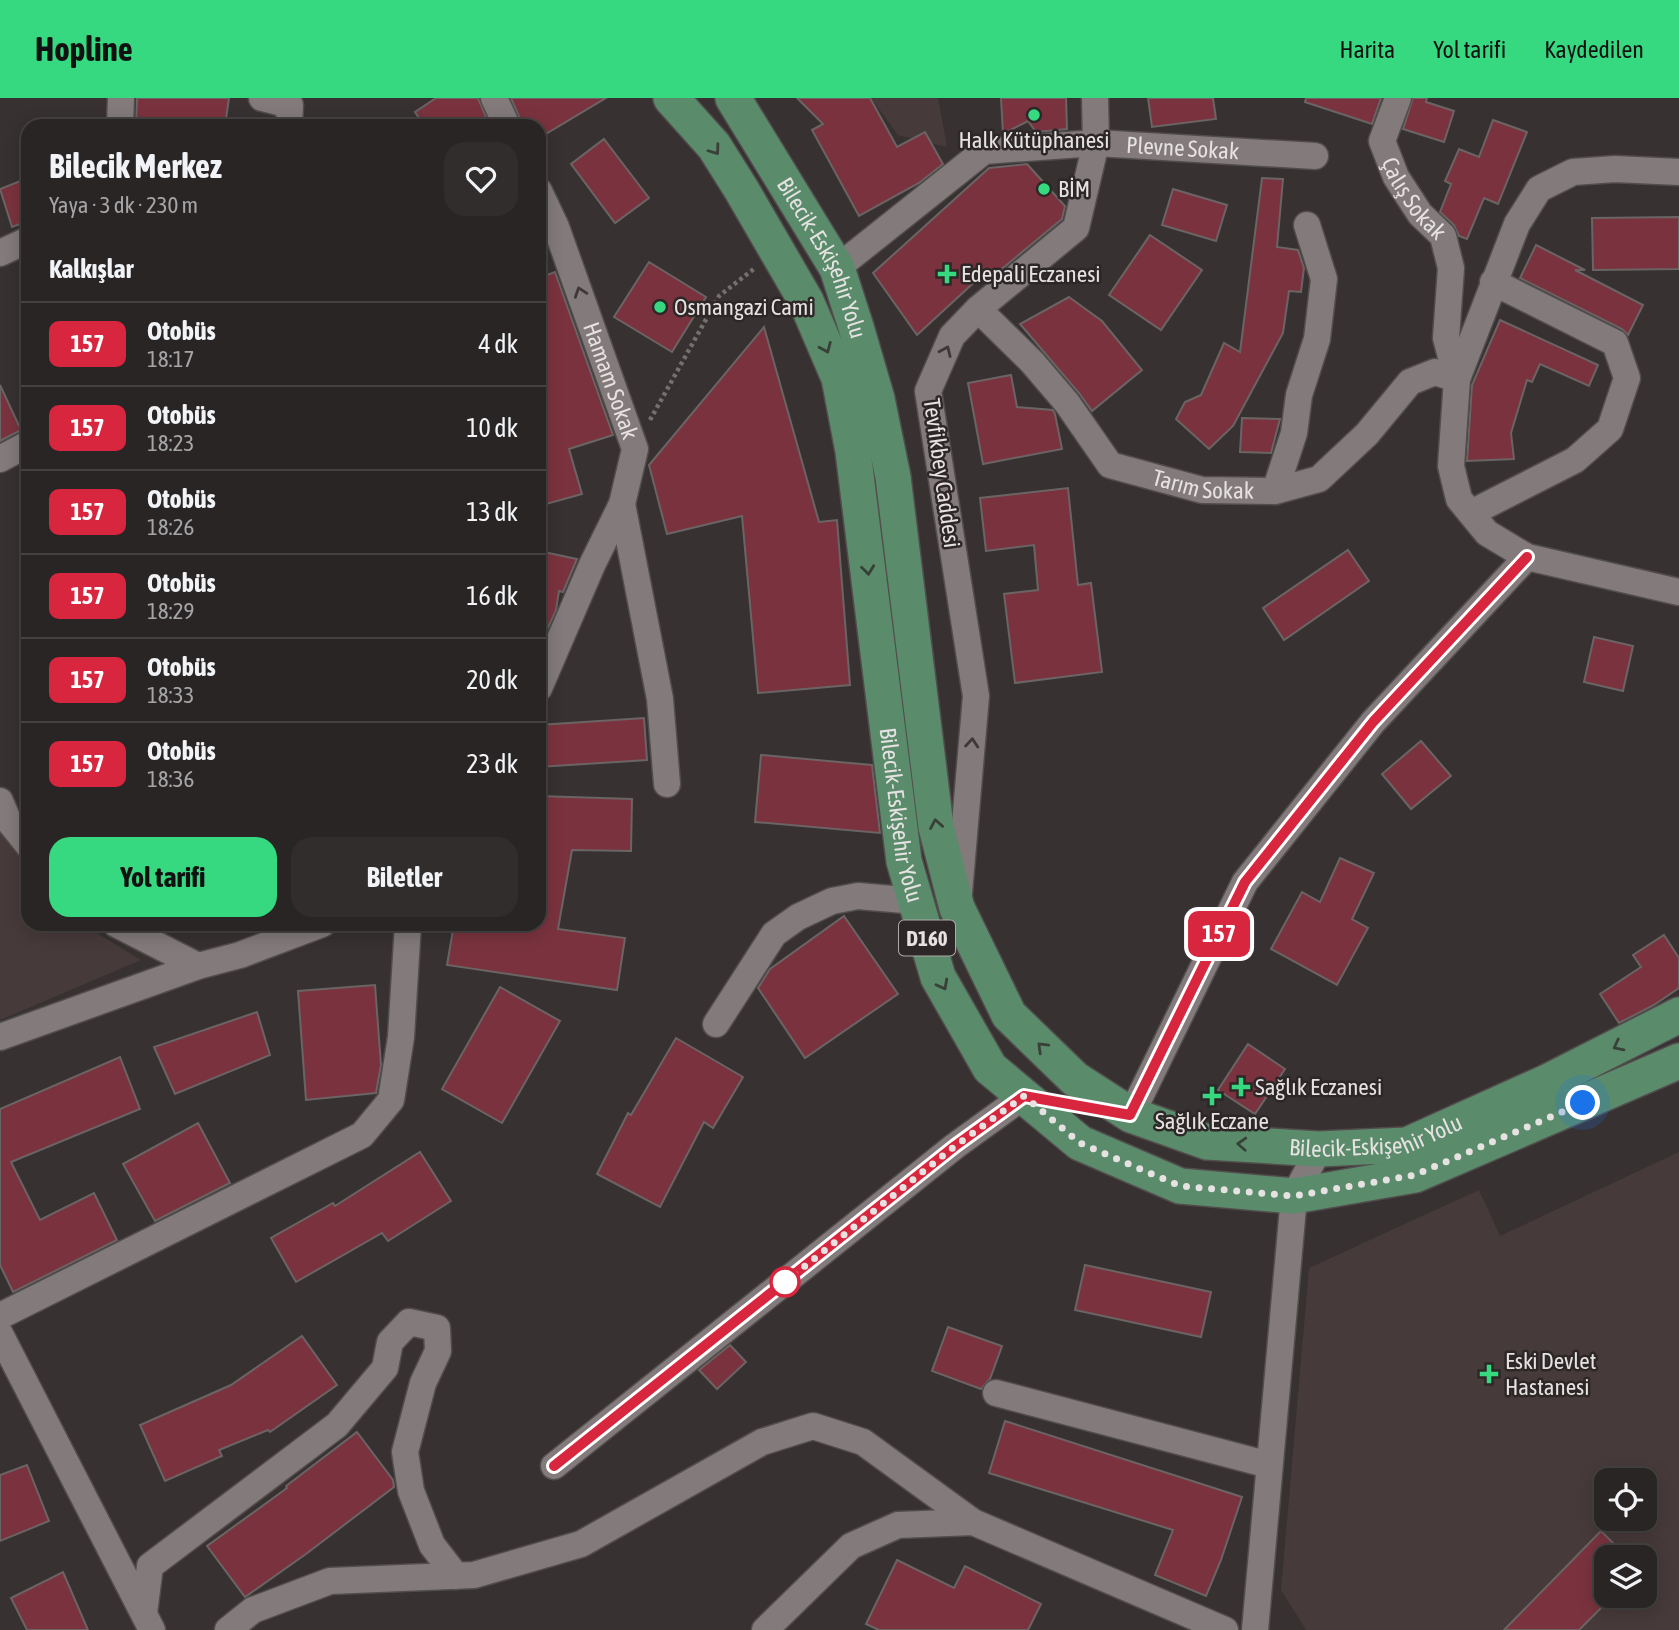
<!DOCTYPE html>
<html lang="tr">
<meta charset="utf-8">
<style>
:root{--surface:#292525;--page:#312d2d;--text:#f1f3f6;--muted:#a5a5a7;--line:#454242;--accent:#36d880}
body{margin:0;font-family:"Asap Condensed",sans-serif;background:var(--page);color:var(--text);height:100vh;display:flex;flex-direction:column;font-size:26px;white-space:nowrap}
*{box-sizing:border-box;margin:0}
p{font-size:23px;color:var(--muted)}
.icon{flex:none;width:38px;height:38px;fill:none;stroke:currentColor;stroke-width:2;stroke-linecap:round;stroke-linejoin:round}
.map{position:relative;flex:1;overflow:hidden}
.panel{position:absolute;left:21px;top:21px;width:525px;height:812px;display:flex;flex-direction:column;background:var(--surface);border-radius:21px;box-shadow:0 4px 18px #0003,0 0 0 2px var(--line)}
.panel>*{flex:none}
.badge{padding:0 14px;border-radius:10px;font-size:24px;line-height:46px}
.fabs{position:absolute;left:1594px;top:1370px;display:grid;gap:14px}
.fabs a{display:grid;place-items:center;width:63px;height:63px;border-radius:14px;background:var(--surface);box-shadow:0 4px 18px #0003,0 0 0 2px var(--line);font-size:35px}
.you{position:absolute;width:35px;height:35px;margin:-18px;border:5px solid #fff;border-radius:50%;background:#1a73e8;box-shadow:0 0 0 10px #1a73e833}
.map>.badge{position:absolute;translate:-50% -50%;box-shadow:0 0 0 4px #fff}
h2{padding:0 28px;font-size:26px;line-height:63px}
.round{display:grid;place-items:center;flex:none;width:74px;height:74px;border-radius:21px;background:var(--page)}
.headline{display:flex;align-items:center;justify-content:space-between;height:119px;padding:0 28px}
h1{font-size:33px;font-weight:700;line-height:52px}
.button{display:flex;gap:14px;margin-top:auto;padding:14px 28px}
.button a{flex:1;height:80px;border-radius:21px;background:var(--accent);color:#111;font-size:28px;font-weight:700;line-height:80px;text-align:center}
.button a+a{background:var(--page);color:var(--text)}
ul{padding:0;list-style:none}
li{display:flex;align-items:center;gap:21px;height:84px;padding:0 28px;border-top:2px solid var(--line)}
li div{flex:1}
li b{display:block;font-size:26px}
li em{font-style:normal}
li .badge{min-width:77px;font-weight:700;text-align:center}
header{display:flex;align-items:center;gap:42px;box-sizing:border-box;height:98px;padding:0 35px;background:var(--accent);color:#111}
header strong{font-size:33px}
nav{display:flex;gap:38px;margin-inline-start:auto;font-size:24px}
.map>svg:first-child{display:block}
.built{fill:#473a3b;fill-rule:evenodd}
.building{fill:#7a333e;stroke:#6b6464;stroke-width:2}
.lines{fill:none;stroke-linecap:round;stroke-linejoin:round}
.minor-casing{stroke:#524d4d;stroke-width:29}
.major-casing{stroke:#524d4d;stroke-width:38}
.path{stroke:#757070;stroke-width:4.5;stroke-dasharray:3.5 3.5;stroke-linecap:butt}
.minor{stroke:#827a7b;stroke-width:26}
.major{stroke:#5a8c6c;stroke-width:35}
.oneway{stroke:#384038}
.oneway2{stroke:#3e3838}
.line-casing{stroke:#fff;stroke-width:16}
.line{stroke:#d7263d;stroke-width:10}
.walk{stroke:#e6e2e2;stroke-width:7;stroke-dasharray:0 12.6}
.poi-dot{fill:#36d880;stroke:#2d2727;stroke-width:2.5}
.stop-dot{fill:#fff;stroke:#d7263d;stroke-width:3.5}
.labels{text-anchor:middle;dominant-baseline:central;stroke-width:5;stroke-linejoin:round;paint-order:stroke}
.shield{fill:#2d2727;stroke:#aeaaaa;stroke-width:2}
.shield-label{font-size:21px;font-weight:bold;fill:#e6e2e2}
.poi-label{font-size:23px;fill:#e6e2e2;stroke:#2d2727;text-anchor:start}
.street-label{font-size:23px;fill:#e6e2e2;stroke:#2d2727}
</style>
<header>
<strong>Hopline</strong>
<nav><a>Harita</a><a>Yol tarifi</a><a>Kaydedilen</a></nav>
</header>
<div class="map">
<svg width="1679" height="1532" viewBox="0 0 1679 1532">
<rect width="100%" height="100%" fill="#373131"/>
<g class="built">
<path d="M 871,0 L 938,0 L 947,49 L 898,37 Z"/>
<path d="M 0,720 L 11,744 L 28,769 L 28,826 L 82,826 L 141,862 L 0,922 Z"/>
<path d="M 1679,1054 L 1679,1532 L 1306,1532 L 1281,1492 L 1309,1170 L 1479,1092 L 1500,1138 ZM 1606,1382 L 1645,1382 L 1645,1421 L 1606,1421 ZM 1606,1460 L 1645,1460 L 1645,1498 L 1606,1498 Z"/>
</g>
<g class="building">
<path d="M 137,0 L 229,0 L 225,28 L 136,28 Z"/>
<path d="M 436,0 L 478,0 L 490,28 L 424,28 L 415,14 Z"/>
<path d="M 511,0 L 606,0 L 539,40 L 539,28 L 523,28 Z"/>
<path d="M 797,0 L 870,0 L 897,49 L 925,34 L 943,66 L 919,85 L 859,118 L 812,32 L 823,26 Z"/>
<path d="M 1001,0 L 1066,0 L 1067,31 L 1036,34 L 1028,23 L 1003,36 Z"/>
<path d="M 1148,0 L 1213,0 L 1216,21 L 1152,29 Z"/>
<path d="M 1306,0 L 1381,0 L 1372,26 L 1305,4 Z"/>
<path d="M 1413,0 L 1427,0 L 1426,4 L 1454,13 L 1444,44 L 1403,31 Z"/>
<path d="M 1493,22 L 1527,34 L 1498,106 L 1484,100 L 1467,141 L 1459,138 L 1454,127 L 1440,114 L 1451,86 L 1445,83 L 1459,51 L 1479,59 Z"/>
<path d="M 604,41 L 649,100 L 615,125 L 571,66 Z"/>
<path d="M 1027,66 L 1065,108 L 1062,121 L 986,184 L 981,178 L 917,237 L 873,175 L 989,70 Z"/>
<path d="M 28,80 L 28,123 L 12,129 L 0,91 Z"/>
<path d="M 1262,80 L 1283,81 L 1277,149 L 1298,152 L 1304,170 L 1301,194 L 1289,193 L 1283,235 L 1233,328 L 1209,351 L 1176,321 L 1185,304 L 1201,297 L 1224,245 L 1240,254 Z"/>
<path d="M 1173,91 L 1227,107 L 1216,143 L 1162,127 Z"/>
<path d="M 1679,119 L 1679,171 L 1593,172 L 1592,120 Z"/>
<path d="M 1150,137 L 1202,172 L 1161,232 L 1109,197 Z"/>
<path d="M 1536,147 L 1585,172 L 1575,172 L 1643,207 L 1628,237 L 1622,231 L 1520,180 Z"/>
<path d="M 649,164 L 706,199 L 672,254 L 614,219 Z"/>
<path d="M 555,174 L 613,337 L 569,351 L 582,396 L 539,408 L 539,180 Z"/>
<path d="M 1069,199 L 1102,223 L 1142,272 L 1092,313 L 1079,295 L 1020,226 Z"/>
<path d="M 1500,222 L 1598,267 L 1589,288 L 1540,266 L 1532,284 L 1527,282 L 1511,335 L 1514,361 L 1467,363 L 1472,287 Z"/>
<path d="M 764,229 L 819,424 L 837,422 L 850,587 L 758,595 L 742,418 L 667,436 L 649,367 Z"/>
<path d="M 1011,277 L 1017,309 L 1053,312 L 1055,316 L 1062,351 L 983,366 L 968,285 Z"/>
<path d="M 0,287 L 21,332 L 0,343 Z"/>
<path d="M 1242,320 L 1280,321 L 1271,355 L 1240,354 Z"/>
<path d="M 1068,390 L 1078,487 L 1091,485 L 1102,574 L 1015,585 L 1004,496 L 1038,492 L 1034,447 L 986,453 L 980,400 Z"/>
<path d="M 1348,452 L 1369,483 L 1284,542 L 1263,510 Z"/>
<path d="M 539,453 L 577,461 L 563,494 L 559,493 L 556,512 L 541,545 L 539,545 Z"/>
<path d="M 1594,539 L 1633,548 L 1623,593 L 1584,584 Z"/>
<path d="M 644,620 L 647,662 L 539,669 L 539,627 Z"/>
<path d="M 1421,643 L 1451,678 L 1411,711 L 1382,676 Z"/>
<path d="M 761,657 L 872,667 L 880,735 L 755,724 Z"/>
<path d="M 539,698 L 632,701 L 631,753 L 572,752 L 558,831 L 625,840 L 617,892 L 447,867 L 454,826 L 539,826 Z"/>
<path d="M 1340,760 L 1374,775 L 1352,821 L 1368,830 L 1337,887 L 1271,851 L 1302,794 L 1320,804 Z"/>
<path d="M 844,818 L 898,896 L 805,960 L 758,890 L 770,871 Z"/>
<path d="M 1664,837 L 1679,860 L 1679,890 L 1654,907 L 1619,925 L 1600,896 L 1641,869 L 1633,857 Z"/>
<path d="M 375,887 L 381,967 L 376,995 L 306,1002 L 298,893 Z"/>
<path d="M 500,889 L 560,923 L 502,1025 L 442,991 Z"/>
<path d="M 257,914 L 270,957 L 175,996 L 154,949 Z"/>
<path d="M 676,940 L 743,979 L 713,1030 L 704,1024 L 660,1109 L 597,1076 L 628,1015 L 631,1017 Z"/>
<path d="M 1248,946 L 1285,971 L 1255,1016 L 1218,992 Z"/>
<path d="M 120,959 L 140,1011 L 11,1064 L 40,1122 L 94,1095 L 117,1142 L 13,1194 L 0,1167 L 0,1011 Z"/>
<path d="M 198,1025 L 230,1085 L 155,1123 L 123,1066 Z"/>
<path d="M 420,1054 L 451,1103 L 388,1143 L 382,1135 L 296,1184 L 271,1140 L 333,1105 L 335,1108 Z"/>
<path d="M 1085,1167 L 1211,1194 L 1201,1239 L 1075,1212 Z"/>
<path d="M 948,1229 L 1002,1248 L 990,1281 L 981,1291 L 932,1273 Z"/>
<path d="M 302,1238 L 337,1287 L 270,1334 L 268,1332 L 219,1352 L 222,1358 L 165,1383 L 140,1327 L 231,1287 Z"/>
<path d="M 730,1247 L 746,1264 L 717,1291 L 699,1272 Z"/>
<path d="M 1005,1323 L 1242,1399 L 1221,1462 L 1206,1498 L 1155,1477 L 1173,1432 L 989,1375 Z"/>
<path d="M 357,1334 L 393,1382 L 394,1389 L 306,1456 L 245,1499 L 207,1448 L 287,1390 L 286,1388 Z"/>
<path d="M 27,1367 L 49,1423 L 0,1443 L 0,1377 Z"/>
<path d="M 1601,1433 L 1628,1460 L 1606,1460 L 1606,1498 L 1613,1498 L 1579,1532 L 1504,1532 Z"/>
<path d="M 897,1462 L 954,1490 L 965,1468 L 1041,1506 L 1028,1532 L 879,1532 L 866,1526 Z"/>
<path d="M 63,1474 L 88,1532 L 27,1532 L 11,1500 Z"/>
</g>
<g class="lines">
<defs>
<g id="minor">
<path d="M 262,0 L 290,7 L 289,28"/>
<path d="M 494,0 L 507,28"/>
<path id="s1" d="M 1398,0 L 1382,43 L 1396,79 L 1420,116 L 1443,138 L 1451,170 L 1446,240 L 1457,281"/>
<path d="M 120,28 L 121,0"/>
<path d="M 1679,74 L 1615,71 L 1573,74 L 1539,91 L 1517,126 L 1457,281 L 1451,368 L 1459,401 L 1487,435 L 1527,459 L 1679,494"/>
<path id="s2" d="M 539,93 L 556,129 L 635,351 L 622,406 L 592,467 L 539,590"/>
<path d="M 0,155 L 28,142"/>
<path id="s3" d="M 837,170 L 984,53 L 1096,45 L 1315,58"/>
<path id="s4" d="M 978,211 L 1032,264 L 1067,305 L 1110,367 L 1202,392 L 1275,393 L 1319,381 L 1367,336 L 1410,284 L 1435,274 L 1457,281"/>
<path d="M 0,361 L 28,346"/>
<path d="M 1275,393 L 1294,335 L 1299,297 L 1317,241 L 1324,181 L 1307,127"/>
<path d="M 622,406 L 660,601 L 667,686"/>
<path d="M 1471,415 L 1575,362 L 1610,331 L 1627,280 L 1615,245 L 1493,184"/>
<path d="M 0,703 L 8,722 L 28,747"/>
<path d="M 959,795 L 976,598 L 928,293 L 952,238 L 978,211 L 1076,130 L 1096,45 L 1095,0"/>
<path d="M 116,826 L 198,868"/>
<path d="M 716,926 L 774,836 L 798,819 L 832,803 L 858,798 L 916,803"/>
<path d="M 0,939 L 198,868 L 240,857 L 322,826"/>
<path d="M 1131,1017 L 1245,784 L 1373,624 L 1527,459"/>
<path d="M 0,1218 L 362,1037 L 391,1002 L 401,939 L 408,826"/>
<path d="M 0,1236 L 152,1532"/>
<path d="M 996,1295 L 1269,1367"/>
<path d="M 554,1368 L 955,1048 L 1024,998"/>
<path d="M 144,1515 L 150,1468 L 337,1327 L 385,1270 L 390,1244 L 409,1224 L 437,1230 L 438,1253 L 423,1285 L 405,1354 L 411,1393 L 432,1447 L 456,1478"/>
<path d="M 228,1532 L 253,1512 L 330,1483 L 474,1477 L 581,1446 L 762,1344 L 813,1328 L 863,1344 L 973,1424"/>
<path d="M 765,1532 L 851,1448 L 898,1427 L 973,1424 L 1225,1532"/>
<path d="M 1255,1532 L 1294,1098 L 1319,1051"/>
</g>
<g id="major">
<path id="s5" d="M 671,0 L 714,48 L 741,91 L 806,203 L 839,280 L 853,353 L 904,763 L 938,879 L 990,970 L 1080,1045 L 1180,1088 L 1294,1098 L 1415,1077 L 1679,963"/>
<path id="s6" d="M 733,0 L 837,170 L 856,229 L 877,301 L 893,379 L 936,729 L 957,810 L 1009,917 L 1075,981 L 1131,1017 L 1207,1044 L 1319,1051 L 1407,1047 L 1547,984 L 1679,917"/>
</g>
</defs>
<use href="#minor" class="minor-casing"/>
<use href="#major" class="major-casing"/>
<path class="path" d="M 650,322 L 719,198 L 755,170"/>
<use href="#minor" class="minor"/>
<use href="#major" class="major"/>
</g>
<defs><path id="oneway-chevron" d="M-2-3.5L2.5 0L-2 3.5" fill="none" stroke-width="1.6" stroke-linecap="round" stroke-linejoin="round" transform="scale(1.75)"/></defs>
<g class="oneway">
<use href="#oneway-chevron" transform="translate(715 52) rotate(54)"/>
<use href="#oneway-chevron" transform="translate(826 250) rotate(67)"/>
<use href="#oneway-chevron" transform="translate(868 472) rotate(83)"/>
<use href="#oneway-chevron" transform="translate(936 726) rotate(-100)"/>
<use href="#oneway-chevron" transform="translate(943 887) rotate(62)"/>
<use href="#oneway-chevron" transform="translate(1618 948) rotate(153)"/>
<use href="#oneway-chevron" transform="translate(1042 949) rotate(-136)"/>
<use href="#oneway-chevron" transform="translate(1242 1046) rotate(-177)"/>
</g>
<g class="oneway2">
<use href="#oneway-chevron" transform="translate(580 194) rotate(-109)"/>
<use href="#oneway-chevron" transform="translate(946 253) rotate(-66)"/>
<use href="#oneway-chevron" transform="translate(972 645) rotate(-85)"/>
</g>
<g class="lines">
<defs>
<path id="line" d="M 554,1368 L 955,1048 L 1024,998 L 1130,1017 L 1245,784 L 1373,624 L 1527,459"/>
</defs>
<use href="#line" class="line-casing"/>
<use href="#line" class="line"/>
<path class="walk" d="M 785,1184 L 955,1048 L 1024,998 L 1080,1045 L 1180,1088 L 1294,1098 L 1415,1077 L 1583,1005"/>
</g>
<g class="poi-dot">
<circle cx="1034" cy="17" r="7"/>
<circle cx="1044" cy="91" r="7"/>
<path d="M943.5 165.5h7v7h7v7h-7v7h-7v-7h-7v-7h7z"/>
<circle cx="660" cy="209" r="7"/>
<path d="M1237.5 978.5h7v7h7v7h-7v7h-7v-7h-7v-7h7z"/>
<path d="M1208.5 987.5h7v7h7v7h-7v7h-7v-7h-7v-7h7z"/>
<path d="M1485.5 1265.5h7v7h7v7h-7v7h-7v-7h-7v-7h7z"/>
</g>
<circle class="stop-dot" cx="785" cy="1184" r="14"/>
<g class="labels">
<rect class="shield" x="899" y="822.5" width="56" height="35" rx="5"/>
<g class="shield-label">
<text x="927" y="840">D160</text>
</g>
<g class="poi-label">
<text x="1034" y="42" text-anchor="middle">Halk Kütüphanesi</text>
<text x="1058" y="91">BİM</text>
<text x="961" y="176">Edepali Eczanesi</text>
<text x="674" y="209">Osmangazi Cami</text>
<text x="1255" y="989">Sağlık Eczanesi</text>
<text x="1212" y="1023" text-anchor="middle">Sağlık Eczane</text>
<text x="1505" y="1263">Eski Devlet<tspan x="1505" dy="26">Hastanesi</tspan></text>
</g>
<g class="street-label">
<text stroke="none"><textPath href="#s3" startOffset="387">Plevne Sokak</textPath></text>
<text stroke="none"><textPath href="#s1" startOffset="112">Çalış Sokak</textPath></text>
<text stroke="none"><textPath href="#s6" startOffset="184">Bilecik-Eskişehir Yolu</textPath></text>
<text stroke="none"><textPath href="#s2" startOffset="203">Hamam Sokak</textPath></text>
<text transform="translate(942 375) rotate(82)">Tevfikbey Caddesi</text>
<text stroke="none"><textPath href="#s4" startOffset="301">Tarım Sokak</textPath></text>
<text stroke="none"><textPath href="#s5" startOffset="770">Bilecik-Eskişehir Yolu</textPath></text>
<text stroke="none"><textPath href="#s6" startOffset="1381">Bilecik-Eskişehir Yolu</textPath></text>
</g>
</g>
</svg>
<div class="fabs">
<a><svg class="icon" aria-label="locate" viewBox="0 0 24 24"><circle cx="12" cy="12" r="6"/><path d="M12 2v4M12 18v4M2 12h4M18 12h4"/></svg></a>
<a><svg class="icon" aria-label="layers" viewBox="0 0 24 24"><path d="M12 4l9 5-9 5-9-5zM3 14l9 5 9-5"/></svg></a>
</div>
<div class="you" style="left:1583px;top:1005px"></div>
<b class="badge" style="left:1219px;top:836px;background:#d7263d;color:#fff">157</b>
<section class="panel">
<div class="headline"><div><h1>Bilecik Merkez</h1><p>Yaya · 3 dk · 230 m</p></div><a class="round"><svg class="icon" aria-label="heart" viewBox="0 0 24 24"><path d="M12 20l-8-8c-3-5 5-10 8-4 3-6 11-1 8 4z"/></svg></a></div>
<h2>Kalkışlar</h2>
<ul>
<li><span class="badge" style="background:#d7263d;color:#fff">157</span><div><b>Otobüs</b><p>18:17</p></div><em>4 dk</em></li>
<li><span class="badge" style="background:#d7263d;color:#fff">157</span><div><b>Otobüs</b><p>18:23</p></div><em>10 dk</em></li>
<li><span class="badge" style="background:#d7263d;color:#fff">157</span><div><b>Otobüs</b><p>18:26</p></div><em>13 dk</em></li>
<li><span class="badge" style="background:#d7263d;color:#fff">157</span><div><b>Otobüs</b><p>18:29</p></div><em>16 dk</em></li>
<li><span class="badge" style="background:#d7263d;color:#fff">157</span><div><b>Otobüs</b><p>18:33</p></div><em>20 dk</em></li>
<li><span class="badge" style="background:#d7263d;color:#fff">157</span><div><b>Otobüs</b><p>18:36</p></div><em>23 dk</em></li>
</ul>
<div class="button"><a>Yol tarifi</a><a>Biletler</a></div>
</section>
</div>
